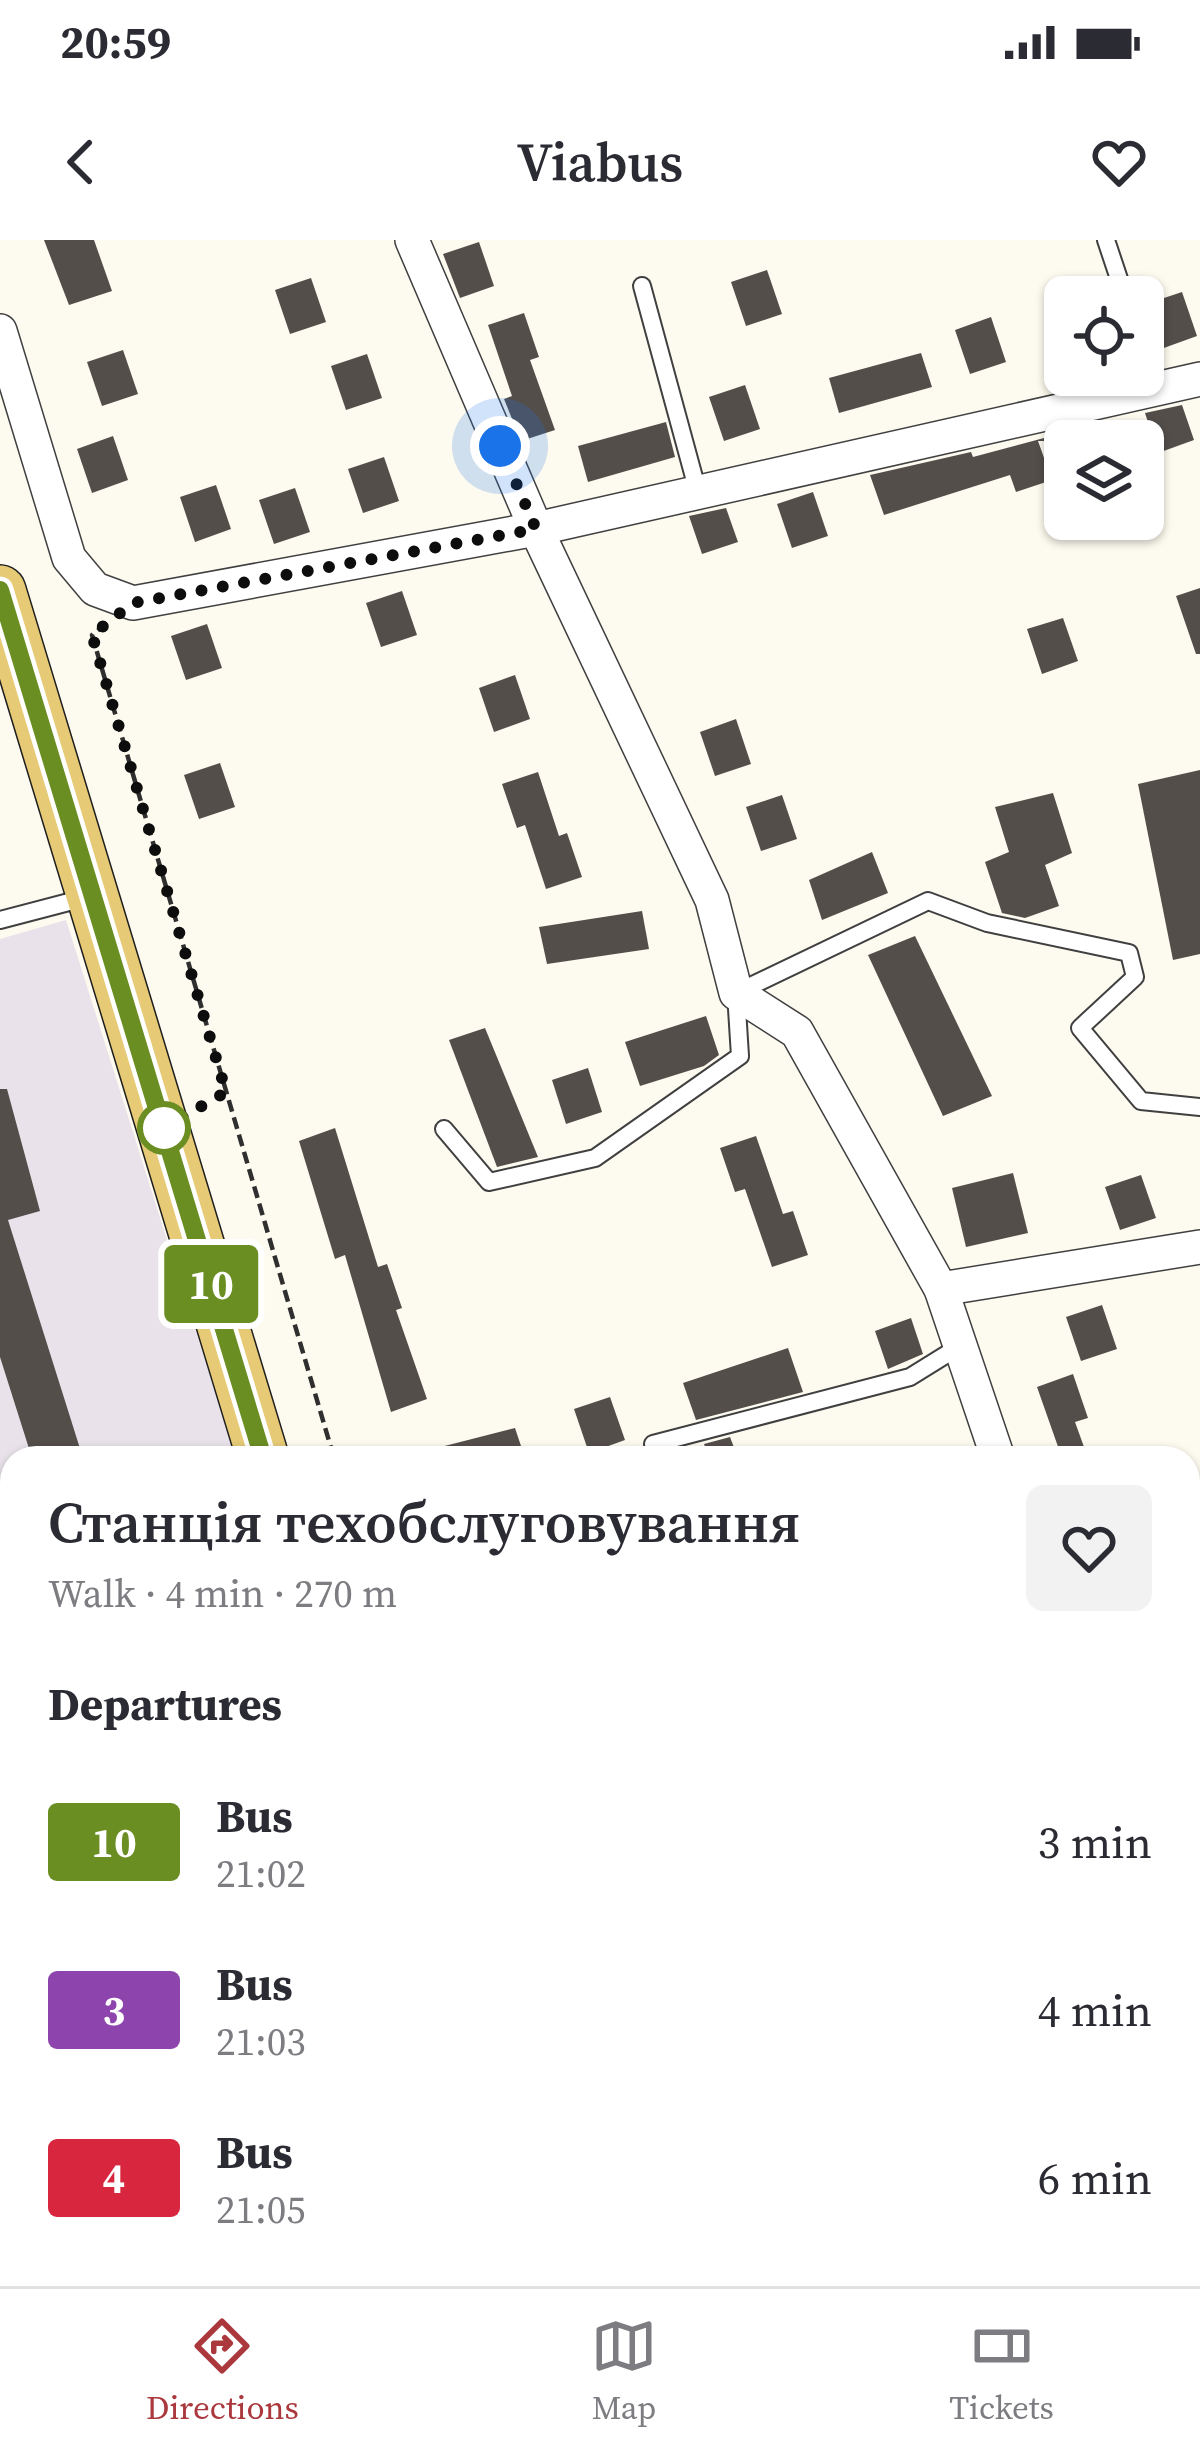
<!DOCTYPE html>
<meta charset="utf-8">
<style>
:root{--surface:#fff;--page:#f2f2f3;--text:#2b2b33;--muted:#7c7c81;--line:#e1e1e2;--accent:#aa383d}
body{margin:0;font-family:"Source Serif 4",serif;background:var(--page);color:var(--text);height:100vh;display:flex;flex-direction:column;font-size:45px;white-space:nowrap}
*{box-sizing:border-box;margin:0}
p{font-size:39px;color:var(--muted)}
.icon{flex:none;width:66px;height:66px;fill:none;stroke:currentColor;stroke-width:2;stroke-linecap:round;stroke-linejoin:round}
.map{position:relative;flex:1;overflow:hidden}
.side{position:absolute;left:0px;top:1206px;width:1200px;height:840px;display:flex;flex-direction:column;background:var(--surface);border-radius:36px 36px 0 0;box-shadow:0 3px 9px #0004}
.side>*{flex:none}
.badge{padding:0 24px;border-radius:9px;font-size:42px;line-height:78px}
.controls{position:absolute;left:1044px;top:36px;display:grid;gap:24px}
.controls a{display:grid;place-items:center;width:120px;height:120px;border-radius:18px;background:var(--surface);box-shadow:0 3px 9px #0004;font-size:60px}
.you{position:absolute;width:60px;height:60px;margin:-30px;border:9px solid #fff;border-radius:50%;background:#1a73e8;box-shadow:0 0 0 18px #1a73e833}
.map>.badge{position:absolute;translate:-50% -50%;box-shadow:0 0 0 6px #fff}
h2{padding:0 48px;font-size:45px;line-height:108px}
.round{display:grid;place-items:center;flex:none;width:126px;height:126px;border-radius:18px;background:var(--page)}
.headline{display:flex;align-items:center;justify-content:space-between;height:204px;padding:0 48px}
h1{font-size:57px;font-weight:600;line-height:90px}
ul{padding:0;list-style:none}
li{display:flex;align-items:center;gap:36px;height:168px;padding:0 48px}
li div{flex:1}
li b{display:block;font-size:45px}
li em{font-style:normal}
li .badge{min-width:132px;font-weight:700;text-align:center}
.status{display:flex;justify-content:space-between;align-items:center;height:84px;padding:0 60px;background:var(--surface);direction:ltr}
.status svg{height:33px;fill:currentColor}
header{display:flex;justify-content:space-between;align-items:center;height:156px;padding:0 48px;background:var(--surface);font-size:54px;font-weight:600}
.menu{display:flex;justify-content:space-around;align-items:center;height:168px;border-top:3px solid var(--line);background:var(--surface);font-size:33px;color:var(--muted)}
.menu a{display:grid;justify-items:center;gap:6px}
.menu .active{color:var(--accent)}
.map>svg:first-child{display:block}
.industrial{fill:#e9e2ea}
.building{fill:#544e4b}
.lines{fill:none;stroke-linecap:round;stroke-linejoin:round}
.lane-casing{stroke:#404040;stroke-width:20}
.street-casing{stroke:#404040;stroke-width:36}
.primary-casing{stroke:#1e1e1e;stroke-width:54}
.path{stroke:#2f2f2f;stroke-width:4.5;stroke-dasharray:12 6;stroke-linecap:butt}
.lane{stroke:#fff;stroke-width:16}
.street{stroke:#fff;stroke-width:33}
.primary{stroke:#e6ca76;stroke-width:51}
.line-casing{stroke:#fff;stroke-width:27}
.line{stroke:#6b8e23;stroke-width:18}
.walk{stroke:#0d0d0d;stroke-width:12;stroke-dasharray:0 21.6}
.stop-dot{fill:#fff;stroke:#6b8e23;stroke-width:6}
</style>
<div class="status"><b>20:59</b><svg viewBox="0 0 49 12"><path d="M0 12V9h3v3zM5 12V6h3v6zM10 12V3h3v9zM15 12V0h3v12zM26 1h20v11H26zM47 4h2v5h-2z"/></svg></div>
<header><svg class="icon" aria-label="back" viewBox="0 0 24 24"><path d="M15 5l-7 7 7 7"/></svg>Viabus<svg class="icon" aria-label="heart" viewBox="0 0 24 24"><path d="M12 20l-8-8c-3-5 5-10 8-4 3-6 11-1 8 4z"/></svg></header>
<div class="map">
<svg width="1200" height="2046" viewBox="0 0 1200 2046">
<rect width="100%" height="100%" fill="#fdfaef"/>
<g class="industrial">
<path d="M 66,680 L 236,1218 L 12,1218 L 12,1502 L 0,1491 L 0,699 Z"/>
<path d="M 0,1507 L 12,1518 L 12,1805 L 0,1809 Z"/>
<path d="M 0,1853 L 12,1886 L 12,2034 L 52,2034 L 22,2046 L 0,2046 Z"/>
<path d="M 77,2034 L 481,2034 L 484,2046 L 50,2046 Z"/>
</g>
<g class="building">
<path d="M 44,0 L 94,0 L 112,51 L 69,65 Z"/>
<path d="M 479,2 L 494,46 L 460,58 L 443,14 Z"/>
<path d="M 767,30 L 782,74 L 746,86 L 731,42 Z"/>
<path d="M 311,38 L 326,82 L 290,94 L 275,50 Z"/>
<path d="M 1182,52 L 1197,96 L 1161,109 L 1146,64 Z"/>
<path d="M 524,73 L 539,117 L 530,120 L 555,190 L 521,201 L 504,159 L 512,156 L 488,85 Z"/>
<path d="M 991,77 L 1006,122 L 970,134 L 955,90 Z"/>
<path d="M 123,110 L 138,154 L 102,166 L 87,122 Z"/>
<path d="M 921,113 L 932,147 L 839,173 L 829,138 Z"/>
<path d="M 367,114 L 382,158 L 346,170 L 331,126 Z"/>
<path d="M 745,145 L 760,189 L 724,201 L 709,157 Z"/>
<path d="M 1182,165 L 1194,200 L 1158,213 L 1145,173 Z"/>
<path d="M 666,182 L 675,217 L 588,242 L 578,206 Z"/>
<path d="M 1100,183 L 1106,201 L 1038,201 L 1052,240 L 1016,252 L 1010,235 L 884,275 L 870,235 L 971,212 L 973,217 Z"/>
<path d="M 113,196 L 128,240 L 92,253 L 77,209 Z"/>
<path d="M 384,217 L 399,261 L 363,273 L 348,229 Z"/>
<path d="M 216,245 L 231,289 L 195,302 L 180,257 Z"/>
<path d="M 295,248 L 310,292 L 274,304 L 259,260 Z"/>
<path d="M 813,252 L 828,296 L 792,308 L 777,264 Z"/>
<path d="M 726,268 L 738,302 L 702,314 L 689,276 Z"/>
<path d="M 1200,348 L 1200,414 L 1196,414 L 1176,356 Z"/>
<path d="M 402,351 L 417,395 L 381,407 L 366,363 Z"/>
<path d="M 1063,378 L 1078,421 L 1042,434 L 1027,389 Z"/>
<path d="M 207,384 L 222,428 L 186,440 L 171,396 Z"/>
<path d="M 515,435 L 530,479 L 494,492 L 479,448 Z"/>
<path d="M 736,479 L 751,524 L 715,536 L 700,492 Z"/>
<path d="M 220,523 L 235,567 L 199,579 L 184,535 Z"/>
<path d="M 1200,530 L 1200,714 L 1173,720 L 1138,544 Z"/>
<path d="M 538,532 L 559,596 L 567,593 L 582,637 L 546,649 L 525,585 L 517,588 L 502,544 Z"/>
<path d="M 1053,553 L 1072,613 L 1045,625 L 1059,666 L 1025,678 L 1002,673 L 985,622 L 1009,612 L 995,567 Z"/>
<path d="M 782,555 L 797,599 L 761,611 L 746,567 Z"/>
<path d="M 872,612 L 888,653 L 822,680 L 809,640 Z"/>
<path d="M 642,671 L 649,709 L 547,724 L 539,687 Z"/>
<path d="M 915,696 L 992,856 L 943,876 L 868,715 Z"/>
<path d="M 706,776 L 719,815 L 704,826 L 640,846 L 625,802 Z"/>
<path d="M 485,788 L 538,917 L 497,927 L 449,800 Z"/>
<path d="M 588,828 L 602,872 L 566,884 L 552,840 Z"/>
<path d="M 0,849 L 7,849 L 40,971 L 8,980 L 83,1218 L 32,1218 L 0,1117 Z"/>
<path d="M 335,888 L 378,1027 L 387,1024 L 402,1068 L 396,1070 L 427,1159 L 391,1172 L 345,1015 L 335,1019 L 299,901 Z"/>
<path d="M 756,896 L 783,974 L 793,971 L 808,1015 L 772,1027 L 745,949 L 735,952 L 720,908 Z"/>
<path d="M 1013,933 L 1028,993 L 966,1007 L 952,948 Z"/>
<path d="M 1141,935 L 1156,978 L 1120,990 L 1105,947 Z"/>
<path d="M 1102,1065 L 1117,1109 L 1081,1121 L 1066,1077 Z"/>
<path d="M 911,1078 L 923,1114 L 888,1129 L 875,1091 Z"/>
<path d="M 788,1108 L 803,1152 L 696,1180 L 683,1143 Z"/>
<path d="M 1073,1134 L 1088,1178 L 1075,1182 L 1088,1218 L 1062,1218 L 1037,1147 Z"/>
<path d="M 610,1157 L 625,1200 L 589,1213 L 574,1169 Z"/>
<path d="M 515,1188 L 525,1218 L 430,1218 L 429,1210 Z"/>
<path d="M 730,1197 L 738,1218 L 709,1218 L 704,1204 Z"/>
</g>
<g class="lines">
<defs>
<g id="lane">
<path d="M 1106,0 L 1125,57"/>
<path d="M 642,46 L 698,252"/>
<path d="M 1143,112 L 1155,149"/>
<path d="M 0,680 L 88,657"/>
<path d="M 444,889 L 489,942 L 595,918 L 740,816 L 736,753 L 928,661 L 987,683 L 1129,713 L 1135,737 L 1080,788 L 1141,861 L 1200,867"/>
<path d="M 653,1204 L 910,1137 L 960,1106"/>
<path d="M 0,1459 L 12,1457"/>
<path d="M 0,1583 L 6,1583"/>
<path d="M 0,1850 L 12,1844"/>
</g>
<g id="street">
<path d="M 412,0 L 536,289 L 712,660 L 736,753 L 797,792 L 941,1049 L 998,1218"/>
<path d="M 0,91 L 69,318 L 95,349 L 133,363 L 536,289 L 1200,139"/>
<path d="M 941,1049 L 1200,1007"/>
<path d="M 1188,1342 L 1200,1339"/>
<path d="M 1188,1756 L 1200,1790"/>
<path d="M 1188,1993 L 1200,1989"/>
<path d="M 1020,2046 L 1058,2034"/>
</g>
<g id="primary">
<path d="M 0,351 L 263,1218"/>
<path d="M 514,2034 L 518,2046"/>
</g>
</defs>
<use href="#lane" class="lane-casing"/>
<use href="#street" class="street-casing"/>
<use href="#primary" class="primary-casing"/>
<g class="path">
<path d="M 107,383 L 92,395 L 334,1218"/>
<path d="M 576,2034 L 579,2046"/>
</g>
<use href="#lane" class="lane"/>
<use href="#street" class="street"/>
<use href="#primary" class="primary"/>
</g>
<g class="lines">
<defs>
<path id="line" d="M 0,350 L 263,1218"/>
</defs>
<use href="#line" class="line-casing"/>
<use href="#line" class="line"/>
<path class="walk" d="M 164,888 L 226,852 L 92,395 L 133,363 L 536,289 L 500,206"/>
</g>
<circle class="stop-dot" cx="164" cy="888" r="24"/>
</svg>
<div class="controls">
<a><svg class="icon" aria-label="locate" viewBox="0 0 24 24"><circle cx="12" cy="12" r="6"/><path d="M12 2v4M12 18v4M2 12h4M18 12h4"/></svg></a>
<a><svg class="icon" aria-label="layers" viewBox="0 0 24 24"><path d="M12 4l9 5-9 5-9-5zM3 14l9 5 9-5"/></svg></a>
</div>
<div class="you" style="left:500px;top:206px"></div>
<b class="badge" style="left:211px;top:1044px;background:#6b8e23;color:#fff">10</b>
<section class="side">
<div class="headline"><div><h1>Станція техобслуговування</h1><p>Walk · 4 min · 270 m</p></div><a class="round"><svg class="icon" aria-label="heart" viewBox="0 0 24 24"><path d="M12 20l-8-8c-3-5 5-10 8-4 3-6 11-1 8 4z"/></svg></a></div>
<h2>Departures</h2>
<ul>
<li><span class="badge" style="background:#6b8e23;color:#fff">10</span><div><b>Bus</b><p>21:02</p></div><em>3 min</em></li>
<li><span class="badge" style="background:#8e44ad;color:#fff">3</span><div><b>Bus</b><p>21:03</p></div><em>4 min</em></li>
<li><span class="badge" style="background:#d7263d;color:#fff">4</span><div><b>Bus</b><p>21:05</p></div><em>6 min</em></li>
</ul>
</section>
</div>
<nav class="menu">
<a class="active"><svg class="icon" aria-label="directions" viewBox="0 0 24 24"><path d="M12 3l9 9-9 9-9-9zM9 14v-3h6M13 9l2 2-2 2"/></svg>Directions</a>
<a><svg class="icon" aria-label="map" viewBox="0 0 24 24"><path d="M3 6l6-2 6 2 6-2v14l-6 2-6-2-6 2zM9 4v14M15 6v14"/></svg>Map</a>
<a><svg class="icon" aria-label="tickets" viewBox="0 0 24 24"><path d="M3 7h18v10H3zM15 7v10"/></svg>Tickets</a>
</nav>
